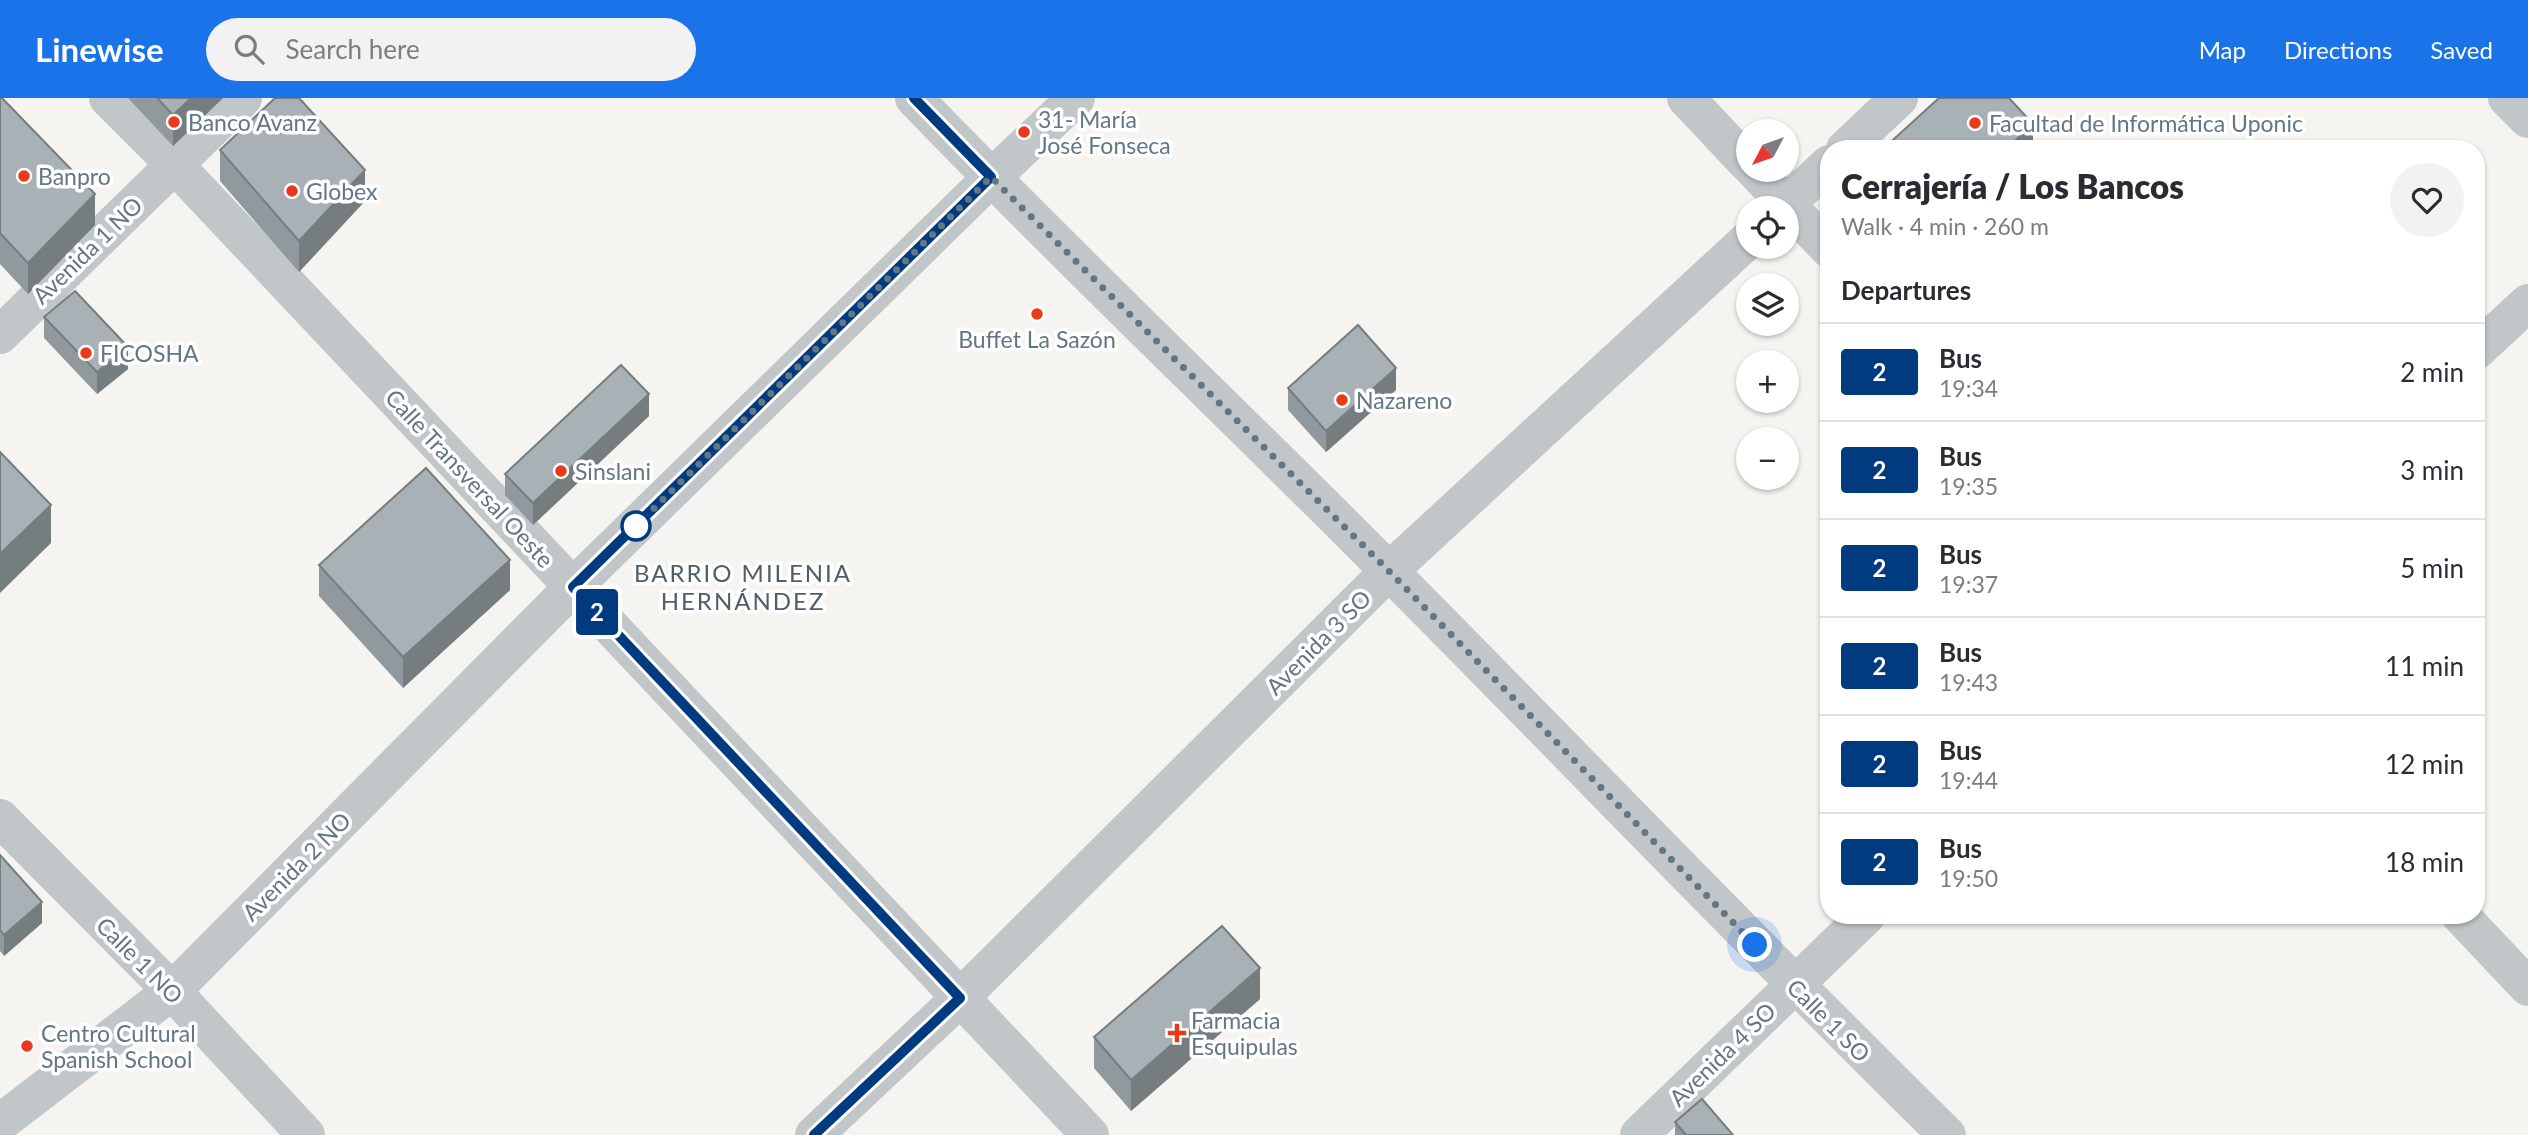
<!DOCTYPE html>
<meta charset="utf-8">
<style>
:root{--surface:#fff;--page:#f2f2f3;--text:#2b2b33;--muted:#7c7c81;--line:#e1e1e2;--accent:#1a73e8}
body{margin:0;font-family:Lato,sans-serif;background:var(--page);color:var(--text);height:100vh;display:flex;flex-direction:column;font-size:26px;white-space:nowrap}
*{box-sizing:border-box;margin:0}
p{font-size:23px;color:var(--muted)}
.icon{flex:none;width:38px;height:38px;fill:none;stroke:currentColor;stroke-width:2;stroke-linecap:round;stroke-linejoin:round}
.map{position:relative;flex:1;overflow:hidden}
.sheet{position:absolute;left:1820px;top:42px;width:665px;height:784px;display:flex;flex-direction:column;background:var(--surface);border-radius:28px;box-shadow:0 2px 5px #0004}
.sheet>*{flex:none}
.badge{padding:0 14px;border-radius:5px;font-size:24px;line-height:46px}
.needle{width:46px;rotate:229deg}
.controls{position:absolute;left:1736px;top:21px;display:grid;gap:14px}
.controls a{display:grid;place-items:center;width:63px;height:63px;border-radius:50%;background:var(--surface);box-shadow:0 2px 5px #0004;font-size:35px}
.you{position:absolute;width:35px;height:35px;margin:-18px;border:5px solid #fff;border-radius:50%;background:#1a73e8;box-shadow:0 0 0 10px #1a73e833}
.map>.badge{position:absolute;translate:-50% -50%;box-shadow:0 0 0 4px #fff}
h2{padding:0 21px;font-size:26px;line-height:63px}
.round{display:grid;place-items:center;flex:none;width:74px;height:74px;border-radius:37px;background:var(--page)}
.head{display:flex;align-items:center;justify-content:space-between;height:119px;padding:0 21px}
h1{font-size:33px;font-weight:800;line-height:52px}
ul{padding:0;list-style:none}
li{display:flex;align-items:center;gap:21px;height:98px;padding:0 21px;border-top:2px solid var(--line)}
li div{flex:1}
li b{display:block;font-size:26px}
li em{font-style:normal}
li .badge{min-width:77px;font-weight:700;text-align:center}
header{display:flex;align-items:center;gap:42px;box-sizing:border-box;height:98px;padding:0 35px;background:var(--accent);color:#fff}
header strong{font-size:33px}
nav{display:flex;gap:38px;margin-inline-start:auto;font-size:24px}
.search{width:490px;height:63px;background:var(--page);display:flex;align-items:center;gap:18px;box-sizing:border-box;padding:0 24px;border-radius:38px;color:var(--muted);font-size:26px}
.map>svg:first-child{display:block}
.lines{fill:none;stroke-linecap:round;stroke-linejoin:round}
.minor{stroke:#c1c6c8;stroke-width:38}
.wall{fill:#90999d}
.shaded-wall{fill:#767d7f}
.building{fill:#a8b2b6;stroke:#767d7f;stroke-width:2}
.line-casing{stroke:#fff;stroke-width:16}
.line{stroke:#003b80;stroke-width:10}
.walk{stroke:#627783;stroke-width:7;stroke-dasharray:0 12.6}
.poi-dot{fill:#ea3a1b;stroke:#fff;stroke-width:2.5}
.stop-dot{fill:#fff;stroke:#003b80;stroke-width:3.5}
.labels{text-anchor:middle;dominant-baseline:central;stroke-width:7;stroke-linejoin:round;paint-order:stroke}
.poi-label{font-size:23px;fill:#627783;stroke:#fff;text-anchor:start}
.street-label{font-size:23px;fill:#627783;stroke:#fff}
.neighbourhood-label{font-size:24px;letter-spacing:2px;fill:#505f67;stroke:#fff}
</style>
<header>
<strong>Linewise</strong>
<div class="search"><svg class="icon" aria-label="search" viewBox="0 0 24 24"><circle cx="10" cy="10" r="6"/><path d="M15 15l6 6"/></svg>Search here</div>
<nav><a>Map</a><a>Directions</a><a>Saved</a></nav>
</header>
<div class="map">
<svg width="2528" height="1037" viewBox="0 0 2528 1037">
<rect width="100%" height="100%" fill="#f5f4f0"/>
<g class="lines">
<g class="minor">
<path d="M 108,0 L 174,66 L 1090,1037"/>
<path d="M 914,0 C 1069,161 1231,314 1388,472 C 1575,660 1758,852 1947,1037"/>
<path d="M 1686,0 L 1748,66"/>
<path d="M 2507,0 L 2528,21"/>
<path d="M 1845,51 L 1899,0"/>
<path d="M 1754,72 L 1829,151"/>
<path d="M 1782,110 L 1829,66"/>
<path d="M 0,237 L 243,0"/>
<path d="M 2476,253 L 2528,205"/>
<path d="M 0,720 L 172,893 L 306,1037"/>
<path d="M 2460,817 L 2528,889"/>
<path d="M 0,1025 L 172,893 L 573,489 L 991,80 L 1076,0"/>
<path d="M 814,1037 L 960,900 L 1389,473 L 1748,142"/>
<path d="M 1639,1037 L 1867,817"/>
</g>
</g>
<g class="wall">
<path d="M 0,0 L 95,127 L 28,196 L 0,166 Z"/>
<path d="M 128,0 L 223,0 L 173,48 Z"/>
<path d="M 220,52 L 365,103 L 299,174 L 220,83 Z"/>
<path d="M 44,219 L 128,271 L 97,296 L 44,240 Z"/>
<path d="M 1288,290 L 1396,292 L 1326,354 L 1288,312 Z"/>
<path d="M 649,318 L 533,427 L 505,397 L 505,376 Z"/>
<path d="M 319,467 L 510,492 L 403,590 L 319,498 Z"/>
<path d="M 0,757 L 42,825 L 4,858 L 0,853 Z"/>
<path d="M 1260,901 L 1131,1013 L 1094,970 L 1094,939 Z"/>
<path d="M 1675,1024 L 1733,1037 L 1675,1037 Z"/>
</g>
<g class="shaded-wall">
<path d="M 191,0 L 223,0 L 173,48 L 173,17 Z"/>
<path d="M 2033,26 L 2033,51 L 2006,51 Z"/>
<path d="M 365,72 L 365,103 L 299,174 L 299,143 Z"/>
<path d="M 95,96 L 95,127 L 28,196 L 28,165 Z"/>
<path d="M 128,249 L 128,271 L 97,296 L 97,274 Z"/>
<path d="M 1396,270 L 1396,292 L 1326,354 L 1326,333 Z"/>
<path d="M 649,296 L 649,318 L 533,427 L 533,405 Z"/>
<path d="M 51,407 L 51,445 L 0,495 L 0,456 Z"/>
<path d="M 510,462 L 510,492 L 403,590 L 403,559 Z"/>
<path d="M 42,804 L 42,825 L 4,858 L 4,837 Z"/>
<path d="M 1260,870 L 1260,901 L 1131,1013 L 1131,982 Z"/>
</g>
<g class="building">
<path d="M 0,0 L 2,0 L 95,96 L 28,165 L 0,135 Z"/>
<path d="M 157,0 L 191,0 L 173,17 Z"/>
<path d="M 275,0 L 299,0 L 365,72 L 299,143 L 220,52 Z"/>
<path d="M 1939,0 L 2009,0 L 2033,26 L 2006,51 L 1883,51 Z"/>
<path d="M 75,193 L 128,249 L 97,274 L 44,219 Z"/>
<path d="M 1358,227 L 1396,270 L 1326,333 L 1288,290 Z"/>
<path d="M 621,267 L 649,296 L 533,405 L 505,376 Z"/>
<path d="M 0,354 L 51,407 L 0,456 Z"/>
<path d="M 426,370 L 510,462 L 403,559 L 319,467 Z"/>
<path d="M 0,757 L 42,804 L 4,837 L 0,832 Z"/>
<path d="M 1222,828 L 1260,870 L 1131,982 L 1094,939 Z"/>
<path d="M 1702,1001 L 1733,1037 L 1686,1037 L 1675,1024 Z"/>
</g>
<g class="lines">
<defs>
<path id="line" d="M 814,1037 L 960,900 L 573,489 L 991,79 L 914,0"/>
</defs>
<use href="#line" class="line-casing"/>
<use href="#line" class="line"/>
<path class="walk" d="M 636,428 L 991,79 L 1389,473 L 1755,847"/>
</g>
<g class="poi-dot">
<circle cx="174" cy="24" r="7"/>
<circle cx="1975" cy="25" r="7"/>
<circle cx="1024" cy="34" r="7"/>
<circle cx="24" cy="78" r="7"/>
<circle cx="292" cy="93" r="7"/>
<circle cx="1037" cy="216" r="7"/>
<circle cx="86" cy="255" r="7"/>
<circle cx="1342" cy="302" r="7"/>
<circle cx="561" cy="373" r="7"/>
<path d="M1173.5 924.5h7v7h7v7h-7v7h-7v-7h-7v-7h7z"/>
<circle cx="27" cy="948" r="7"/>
</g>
<circle class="stop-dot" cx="636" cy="428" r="14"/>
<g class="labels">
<g class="poi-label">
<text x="1038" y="21">31- María<tspan x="1038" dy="26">José Fonseca</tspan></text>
<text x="188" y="24">Banco Avanz</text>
<text x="1989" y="25">Facultad de Informática Uponic</text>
<text x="38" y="78">Banpro</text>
<text x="306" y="93">Globex</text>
<text x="1037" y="241" text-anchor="middle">Buffet La Sazón</text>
<text x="100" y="255">FICOSHA</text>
<text x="1356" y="302">Nazareno</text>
<text x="575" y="373">Sinslani</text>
<text x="1191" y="922">Farmacia<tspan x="1191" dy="26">Esquipulas</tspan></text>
<text x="41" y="935">Centro Cultural<tspan x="41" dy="26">Spanish School</tspan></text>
</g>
<g class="street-label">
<text transform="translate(87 152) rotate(-44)">Avenida 1 NO</text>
<text transform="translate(470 380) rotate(47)">Calle Transversal Oeste</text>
<text transform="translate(1318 544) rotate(-45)">Avenida 3 SO</text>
<text transform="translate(296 768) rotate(-45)">Avenida 2 NO</text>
<text transform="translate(140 862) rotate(45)">Calle 1 NO</text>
<text transform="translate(1829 922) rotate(45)">Calle 1 SO</text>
<text transform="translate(1722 956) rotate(-44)">Avenida 4 SO</text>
</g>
<g class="neighbourhood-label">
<text x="743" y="474">BARRIO MILENIA<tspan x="743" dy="28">HERNÁNDEZ</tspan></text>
</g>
</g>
</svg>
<div class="controls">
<a><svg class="needle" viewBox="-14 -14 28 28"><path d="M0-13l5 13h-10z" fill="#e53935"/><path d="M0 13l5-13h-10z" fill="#7c7c81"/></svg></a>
<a><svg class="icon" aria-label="locate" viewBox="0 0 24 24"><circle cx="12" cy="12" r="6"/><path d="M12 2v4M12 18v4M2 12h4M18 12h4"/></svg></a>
<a><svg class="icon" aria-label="layers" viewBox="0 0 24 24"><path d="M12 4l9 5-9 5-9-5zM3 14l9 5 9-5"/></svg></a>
<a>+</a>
<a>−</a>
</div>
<div class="you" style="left:1755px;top:847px"></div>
<b class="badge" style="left:597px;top:514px;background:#003b80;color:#fff">2</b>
<section class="sheet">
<div class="head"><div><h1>Cerrajería / Los Bancos</h1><p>Walk · 4 min · 260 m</p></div><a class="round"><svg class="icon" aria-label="heart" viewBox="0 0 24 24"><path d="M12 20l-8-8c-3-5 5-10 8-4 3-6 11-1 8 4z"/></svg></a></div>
<h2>Departures</h2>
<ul>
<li><span class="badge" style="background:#003b80;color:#fff">2</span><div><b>Bus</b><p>19:34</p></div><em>2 min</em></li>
<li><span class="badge" style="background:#003b80;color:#fff">2</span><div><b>Bus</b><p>19:35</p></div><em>3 min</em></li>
<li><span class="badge" style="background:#003b80;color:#fff">2</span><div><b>Bus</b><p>19:37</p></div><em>5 min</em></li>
<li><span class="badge" style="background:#003b80;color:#fff">2</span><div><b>Bus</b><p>19:43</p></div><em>11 min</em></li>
<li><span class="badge" style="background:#003b80;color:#fff">2</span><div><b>Bus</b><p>19:44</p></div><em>12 min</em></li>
<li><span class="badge" style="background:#003b80;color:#fff">2</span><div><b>Bus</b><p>19:50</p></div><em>18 min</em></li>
</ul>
</section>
</div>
